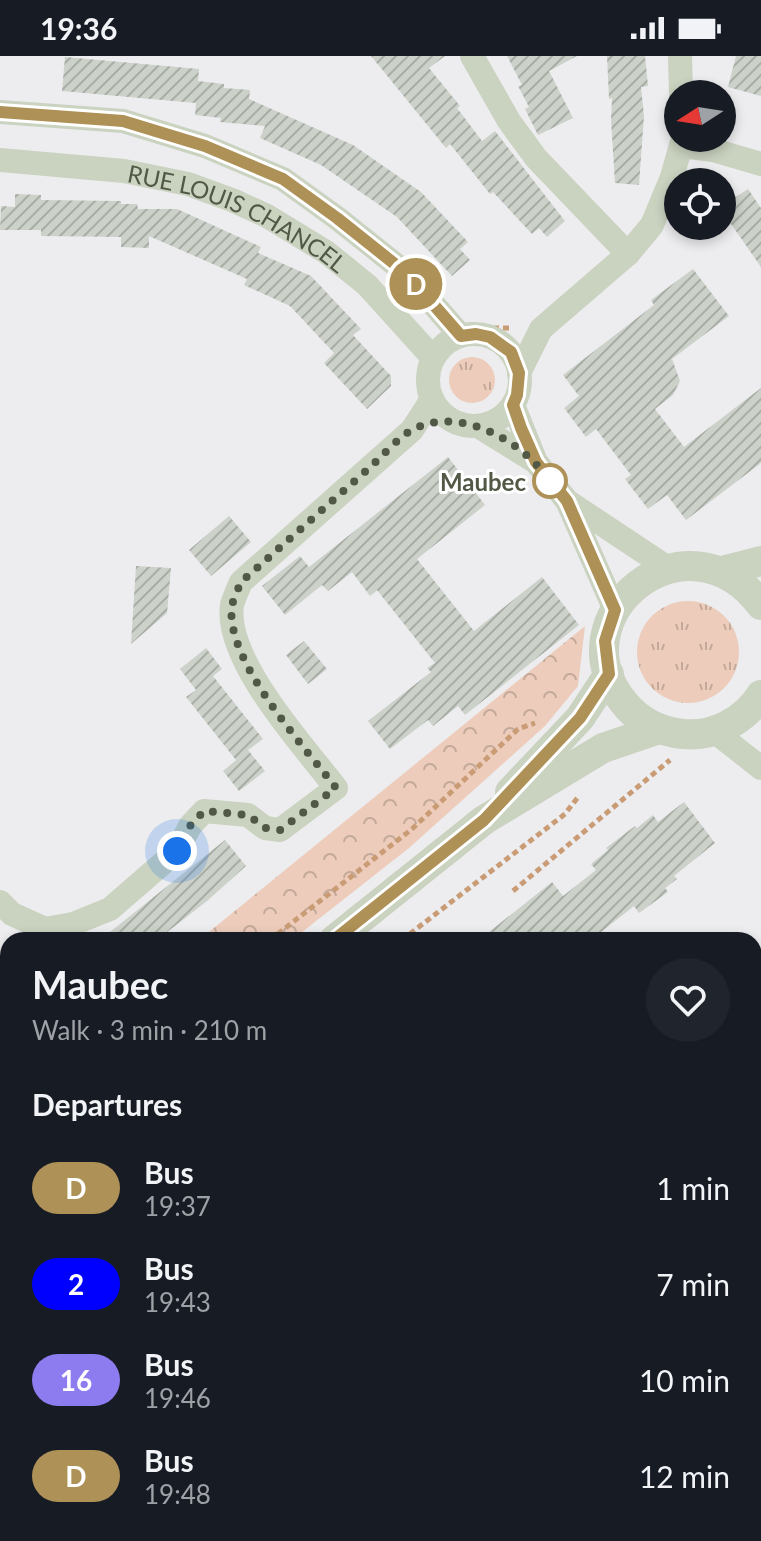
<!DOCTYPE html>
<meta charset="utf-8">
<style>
:root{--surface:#171b24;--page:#20242c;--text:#f1f3f6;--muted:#9ea1a6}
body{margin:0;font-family:Lato,sans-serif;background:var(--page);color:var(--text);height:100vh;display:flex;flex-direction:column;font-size:30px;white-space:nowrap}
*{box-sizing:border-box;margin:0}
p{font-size:26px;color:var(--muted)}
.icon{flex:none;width:44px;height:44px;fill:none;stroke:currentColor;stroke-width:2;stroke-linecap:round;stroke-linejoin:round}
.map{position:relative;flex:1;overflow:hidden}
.drawer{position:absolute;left:0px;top:876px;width:762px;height:610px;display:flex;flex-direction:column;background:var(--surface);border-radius:24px 24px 0 0;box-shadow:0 4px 12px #0003}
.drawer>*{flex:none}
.badge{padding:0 16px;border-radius:26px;font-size:28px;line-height:52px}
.needle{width:52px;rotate:258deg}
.controls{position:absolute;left:664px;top:24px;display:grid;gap:16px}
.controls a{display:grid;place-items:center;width:72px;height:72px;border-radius:50%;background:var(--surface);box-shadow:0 4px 12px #0003;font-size:40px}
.you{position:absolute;width:40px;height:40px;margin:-20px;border:6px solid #fff;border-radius:50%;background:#1a73e8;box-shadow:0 0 0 12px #1a73e833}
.map>.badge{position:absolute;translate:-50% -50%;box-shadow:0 0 0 4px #fff}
h2{padding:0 32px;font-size:30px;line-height:72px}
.round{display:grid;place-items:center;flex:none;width:84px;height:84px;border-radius:42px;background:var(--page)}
.overview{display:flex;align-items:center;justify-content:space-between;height:136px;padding:0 32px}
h1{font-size:38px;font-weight:700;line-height:60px}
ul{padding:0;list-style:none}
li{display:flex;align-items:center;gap:24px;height:96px;padding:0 32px}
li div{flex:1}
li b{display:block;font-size:30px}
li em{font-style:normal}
li .badge{min-width:88px;font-weight:700;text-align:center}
.status{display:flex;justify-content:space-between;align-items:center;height:56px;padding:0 40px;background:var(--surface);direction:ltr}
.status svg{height:22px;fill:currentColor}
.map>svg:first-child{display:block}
.grass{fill:url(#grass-tufts)}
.park{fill:url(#park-crowns)}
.building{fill:url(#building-hatch)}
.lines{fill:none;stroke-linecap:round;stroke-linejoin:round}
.path{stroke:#c99c75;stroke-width:5;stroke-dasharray:6 4;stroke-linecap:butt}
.service{stroke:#cad2c0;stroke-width:12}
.minor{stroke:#cad2c0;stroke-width:24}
.tertiary{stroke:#cad2c0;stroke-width:30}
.line-casing{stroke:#fff;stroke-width:18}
.line{stroke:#ae9156;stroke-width:12}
.walk{stroke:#515946;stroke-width:8;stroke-dasharray:0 14.4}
.stop-dot{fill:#fff;stroke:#ae9156;stroke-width:4}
.labels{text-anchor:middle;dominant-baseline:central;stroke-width:6;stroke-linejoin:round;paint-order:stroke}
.street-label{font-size:24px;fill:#515946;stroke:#fff}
.stop-label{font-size:24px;font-weight:bold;fill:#515946;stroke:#fff;text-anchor:end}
</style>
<div class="status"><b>19:36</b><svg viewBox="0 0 49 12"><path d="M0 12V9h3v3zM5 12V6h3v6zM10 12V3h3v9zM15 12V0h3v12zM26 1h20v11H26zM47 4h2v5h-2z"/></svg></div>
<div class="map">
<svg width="761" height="1485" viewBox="0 0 761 1485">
<defs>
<pattern id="grass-tufts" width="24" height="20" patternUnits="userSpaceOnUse" patternTransform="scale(2)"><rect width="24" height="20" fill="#edccbb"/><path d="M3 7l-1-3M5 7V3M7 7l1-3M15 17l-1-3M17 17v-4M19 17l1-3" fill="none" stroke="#c2a99a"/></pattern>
<pattern id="park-crowns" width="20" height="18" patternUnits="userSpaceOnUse" patternTransform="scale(2)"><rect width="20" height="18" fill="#edccbb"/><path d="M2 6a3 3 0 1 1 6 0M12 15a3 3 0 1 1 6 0" fill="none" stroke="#c2a99a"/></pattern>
<pattern id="building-hatch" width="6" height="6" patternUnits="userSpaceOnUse" patternTransform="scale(2)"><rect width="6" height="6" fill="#ccd1ca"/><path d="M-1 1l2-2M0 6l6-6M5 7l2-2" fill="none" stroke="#a8ada6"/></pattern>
</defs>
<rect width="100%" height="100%" fill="#ededef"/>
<g class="grass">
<circle cx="472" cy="324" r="23"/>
<circle cx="688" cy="596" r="51"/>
</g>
<g class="park">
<path d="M 585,570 L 578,630 L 545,670 L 409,792 L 292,884 L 199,884 Z"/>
<path d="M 0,938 L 8,944 L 8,1143 L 0,1153 Z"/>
</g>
<g class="building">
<path d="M 371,0 L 445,0 L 429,12 L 460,50 L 457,52 L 482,85 L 495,75 L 565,165 L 547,181 L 539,172 L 532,178 L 493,136 L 490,138 L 450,88 L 446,92 Z"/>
<path d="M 507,0 L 577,0 L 549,15 L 573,62 L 538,79 L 525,53 L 529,51 L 518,30 L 522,29 Z"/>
<path d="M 607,0 L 645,0 L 648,30 L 641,31 L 644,60 L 639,129 L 615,127 L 611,64 L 612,42 L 609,43 Z"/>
<path d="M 736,0 L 761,0 L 761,40 L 728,31 Z"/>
<path d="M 65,1 L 199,13 L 198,25 L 224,28 L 224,32 L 250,34 L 249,43 L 353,89 L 421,136 L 468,186 L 460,193 L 470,204 L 452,220 L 397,161 L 321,109 L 260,82 L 265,70 L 220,66 L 221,62 L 195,59 L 196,47 L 62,35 Z"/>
<path d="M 748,133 L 761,152 L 761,211 L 722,155 L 722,150 Z"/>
<path d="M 15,138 L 41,139 L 41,144 L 121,145 L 121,148 L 137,148 L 138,153 L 177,153 L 261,191 L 258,197 L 311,220 L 361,273 L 353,279 L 391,320 L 391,330 L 367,353 L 324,307 L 334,297 L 290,250 L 244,229 L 247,223 L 149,180 L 149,192 L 121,191 L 121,181 L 41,180 L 41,174 L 0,174 L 1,150 L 15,151 Z"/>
<path d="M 693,213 L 729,260 L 672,303 L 680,325 L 673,339 L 655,353 L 684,391 L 761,332 L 761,407 L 686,464 L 667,439 L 648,453 L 625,423 L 631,419 L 596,373 L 586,381 L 564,352 L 579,340 L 563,319 L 654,249 L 651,244 Z"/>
<path d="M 448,401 L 485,449 L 417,503 L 474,575 L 542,521 L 579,569 L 465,659 L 458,650 L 433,670 L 428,664 L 390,693 L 368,665 L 431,616 L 427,612 L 435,607 L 377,534 L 370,540 L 352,516 L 328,535 L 322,529 L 285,559 L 262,530 L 300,500 L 309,511 Z"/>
<path d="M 229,460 L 251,486 L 211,520 L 189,494 Z"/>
<path d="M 136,510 L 171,512 L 167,557 L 131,588 Z"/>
<path d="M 304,585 L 327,613 L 308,628 L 286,599 Z"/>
<path d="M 206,592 L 222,613 L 213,620 L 263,683 L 248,694 L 265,715 L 239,735 L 223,715 L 246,696 L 236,704 L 186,641 L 196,634 L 180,613 Z"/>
<path d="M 684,746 L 715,787 L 674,820 L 677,823 L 665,832 L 668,836 L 639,857 L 634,850 L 591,884 L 479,884 L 552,826 L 563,840 L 596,814 L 591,808 L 608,794 L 606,792 L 635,770 L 637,772 L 653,759 L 658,766 Z"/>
<path d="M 225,784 L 246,810 L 207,845 L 157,884 L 100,884 Z"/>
</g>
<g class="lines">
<g class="path">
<path d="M 483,272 L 513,272"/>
<path d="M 513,835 L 670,704"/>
<path d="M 270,884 L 412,773 L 518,673 L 535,667"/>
<path d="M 402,884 L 565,758 L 578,741"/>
<path d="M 0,982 L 6,987 L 8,985"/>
<path d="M 0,1125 L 8,1116"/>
<path d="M 0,1231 L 8,1221"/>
<path d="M 0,1263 L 8,1268"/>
<path d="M 371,1478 L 385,1485"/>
</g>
<g class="service">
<path d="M 0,1370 L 8,1366"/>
<path d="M 0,1416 L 0,1420"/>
<path d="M 0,1441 L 8,1460"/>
<path d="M 16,1478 L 19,1485"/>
<path d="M 38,1478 L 40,1485"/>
<path d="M 120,1478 L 127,1485"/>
<path d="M 172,1478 L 182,1485"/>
<path d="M 280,1478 L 287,1485"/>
</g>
<g class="minor">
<path d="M 472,0 L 509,65 L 536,102 L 628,198"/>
<path d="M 680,0 L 681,38"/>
<path d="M 0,56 L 123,65 L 205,90 L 283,123 L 337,162 L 406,217 L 461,280"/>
<path d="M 682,90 L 713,94 L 761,108"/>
<path id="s1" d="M 0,104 L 124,115 L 188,128 L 232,144 L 267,160 L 326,196 L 367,229 L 433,302"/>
<circle cx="474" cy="324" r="46"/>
<path d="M 519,317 L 541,273 L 628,198 L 652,169 L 672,121 L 683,82"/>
<path d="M 513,349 L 536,406 L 567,445 L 668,512"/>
<path d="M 478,370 L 536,406"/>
<path d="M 568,447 L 615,554"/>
<path d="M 714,675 L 761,712"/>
<path d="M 0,846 L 12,858 L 45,873 L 73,868 L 110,853 L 177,795 L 190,770 L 204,755 L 248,759 L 265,772 L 280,774 L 336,732 C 304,690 224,604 232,549 C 234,542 238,533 241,526 L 412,374 L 432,343"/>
<path d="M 754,1057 L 761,1056"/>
<path d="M 754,1173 L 761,1158"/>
<path d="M 754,1220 L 756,1223 L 754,1225"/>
</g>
<g class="tertiary">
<path d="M 722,515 L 761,505"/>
<path d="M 761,549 C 687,450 552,561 625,648 C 639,665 660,676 683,678 C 714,681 744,665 761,639"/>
<path d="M 510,736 L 580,662 L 609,618"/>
<path d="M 334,884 L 484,764 L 603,692 L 659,673"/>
<path d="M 0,1190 L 8,1180"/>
</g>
</g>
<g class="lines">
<defs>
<path id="line" d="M 0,56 L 123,65 L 205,90 L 283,123 L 337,162 L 406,217 L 461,280 L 476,278 L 490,281 L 511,296 L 519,317 L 517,339 L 513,349 L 521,372 L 536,406 L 567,445 L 615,554 L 605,585 L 609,618 L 580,662 L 484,764 L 334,884"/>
</defs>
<use href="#line" class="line-casing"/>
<use href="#line" class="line"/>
<path class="walk" d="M 177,795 L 190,770 L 204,755 L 248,759 L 265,772 L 280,774 L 336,732 C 304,690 224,604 232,549 C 234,542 238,533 241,526 C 283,489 324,452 366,415 C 379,404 397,382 412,374 C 460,348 523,386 550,425"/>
</g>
<circle class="stop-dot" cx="550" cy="425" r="16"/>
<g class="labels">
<g class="street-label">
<text stroke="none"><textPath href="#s1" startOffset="248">RUE LOUIS CHANCEL</textPath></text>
</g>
<g class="stop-label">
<text x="526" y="425">Maubec</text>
</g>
</g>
</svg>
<div class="controls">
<a><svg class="needle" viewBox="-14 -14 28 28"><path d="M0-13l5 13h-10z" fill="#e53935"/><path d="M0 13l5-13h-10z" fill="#9ea1a6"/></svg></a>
<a><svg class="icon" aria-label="locate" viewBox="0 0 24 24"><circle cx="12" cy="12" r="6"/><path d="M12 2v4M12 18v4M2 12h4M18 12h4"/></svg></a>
</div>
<div class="you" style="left:177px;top:795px"></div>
<b class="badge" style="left:416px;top:228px;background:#ae9156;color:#fff">D</b>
<section class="drawer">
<div class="overview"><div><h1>Maubec</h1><p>Walk · 3 min · 210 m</p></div><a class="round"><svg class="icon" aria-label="heart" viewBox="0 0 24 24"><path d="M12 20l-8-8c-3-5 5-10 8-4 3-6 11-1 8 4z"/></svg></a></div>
<h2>Departures</h2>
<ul>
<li><span class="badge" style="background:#ae9156;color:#fff">D</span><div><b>Bus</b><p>19:37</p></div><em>1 min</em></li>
<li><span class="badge" style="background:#00f;color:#fff">2</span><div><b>Bus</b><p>19:43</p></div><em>7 min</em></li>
<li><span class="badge" style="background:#8d7cef;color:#fff">16</span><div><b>Bus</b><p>19:46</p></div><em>10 min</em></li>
<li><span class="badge" style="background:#ae9156;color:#fff">D</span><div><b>Bus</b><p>19:48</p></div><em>12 min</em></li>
</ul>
</section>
</div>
